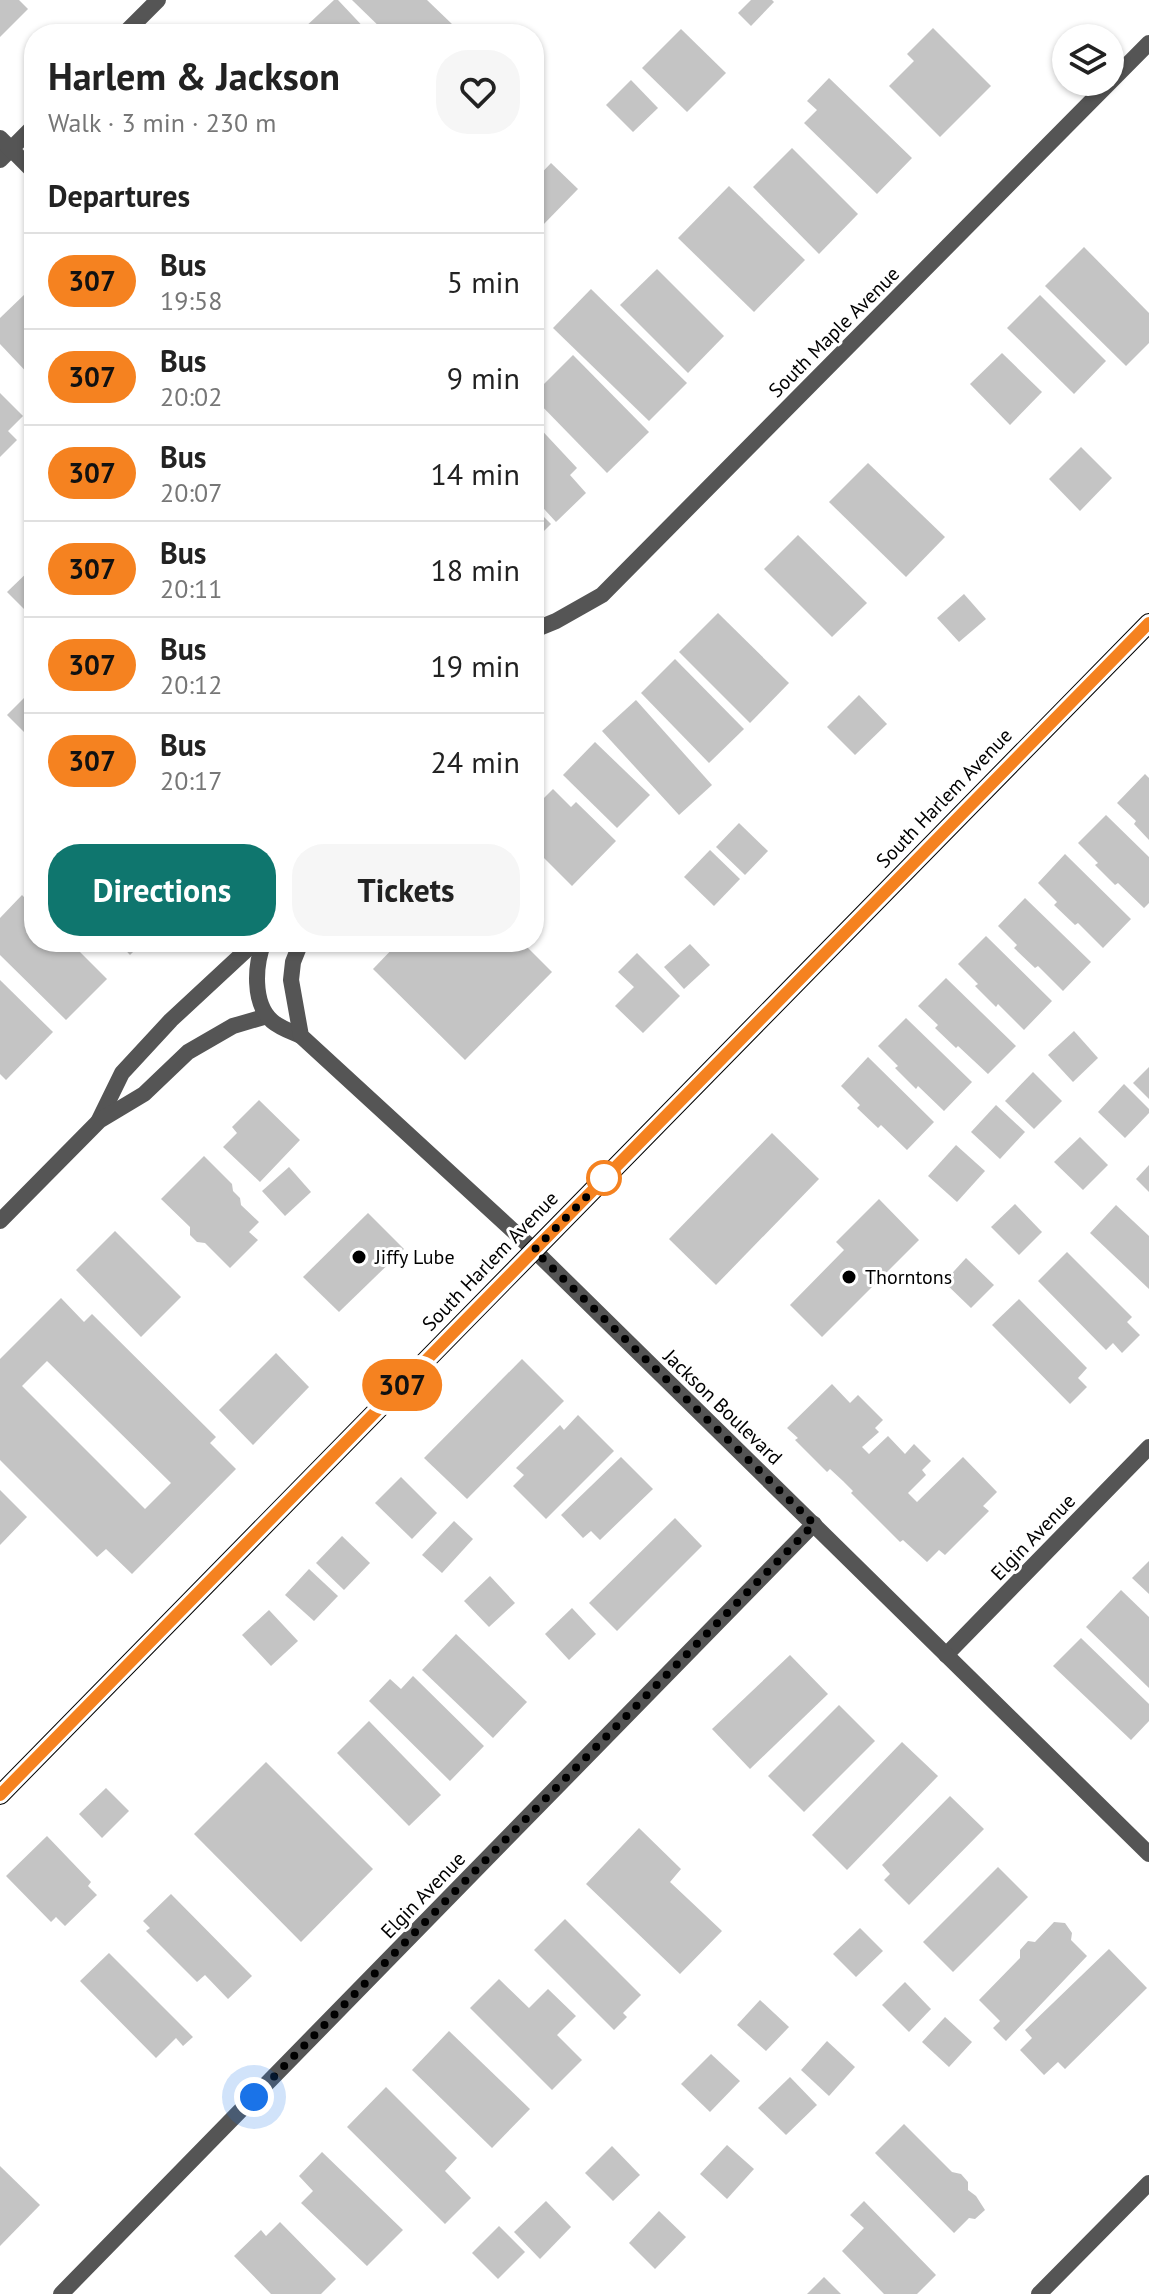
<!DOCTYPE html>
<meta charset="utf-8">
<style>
:root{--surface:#fff;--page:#f6f6f6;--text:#222;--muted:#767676;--line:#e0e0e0;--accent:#0f766e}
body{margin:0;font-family:"PT Sans",sans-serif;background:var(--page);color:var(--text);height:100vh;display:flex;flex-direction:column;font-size:30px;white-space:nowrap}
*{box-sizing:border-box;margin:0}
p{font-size:26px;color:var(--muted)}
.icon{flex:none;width:44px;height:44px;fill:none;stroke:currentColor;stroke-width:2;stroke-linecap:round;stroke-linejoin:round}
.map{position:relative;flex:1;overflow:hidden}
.side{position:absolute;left:24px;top:24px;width:520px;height:928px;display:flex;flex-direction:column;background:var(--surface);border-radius:32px;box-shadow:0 2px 6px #0004}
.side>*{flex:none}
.badge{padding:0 16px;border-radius:26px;font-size:28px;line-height:52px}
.fabs{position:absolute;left:1052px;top:24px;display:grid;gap:16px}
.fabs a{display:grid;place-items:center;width:72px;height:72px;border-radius:50%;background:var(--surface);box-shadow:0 2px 6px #0004;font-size:40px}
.you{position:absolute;width:40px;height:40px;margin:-20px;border:6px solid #fff;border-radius:50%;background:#1a73e8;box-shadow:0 0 0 12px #1a73e833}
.map>.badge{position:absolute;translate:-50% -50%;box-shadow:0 0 0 4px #fff}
h2{padding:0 24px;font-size:30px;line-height:72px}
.round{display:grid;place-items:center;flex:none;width:84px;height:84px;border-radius:32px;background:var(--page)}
.headline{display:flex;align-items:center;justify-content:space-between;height:136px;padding:0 24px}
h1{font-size:38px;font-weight:700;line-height:60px}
.primary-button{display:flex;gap:16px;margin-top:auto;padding:16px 24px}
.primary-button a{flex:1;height:92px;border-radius:32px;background:var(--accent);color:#fff;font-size:32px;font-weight:700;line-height:92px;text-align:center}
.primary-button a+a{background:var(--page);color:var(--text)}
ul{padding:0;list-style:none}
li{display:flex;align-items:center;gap:24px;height:96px;padding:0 24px;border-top:2px solid var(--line)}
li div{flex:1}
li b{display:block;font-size:30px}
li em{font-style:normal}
li .badge{min-width:88px;font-weight:700;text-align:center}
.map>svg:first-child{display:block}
.building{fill:#c4c4c4;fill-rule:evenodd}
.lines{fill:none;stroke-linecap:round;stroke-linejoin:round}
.minor{stroke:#555;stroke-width:16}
.tertiary{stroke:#555;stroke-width:16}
.primary{stroke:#000;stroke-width:20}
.line-casing{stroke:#fff;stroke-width:18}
.line{stroke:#f58220;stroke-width:12}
.walk{stroke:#000;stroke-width:8;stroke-dasharray:0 14.4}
.stop-dot{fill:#fff;stroke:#f58220;stroke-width:4}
.poi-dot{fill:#000;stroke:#fff;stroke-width:3}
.labels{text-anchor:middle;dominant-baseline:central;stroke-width:6;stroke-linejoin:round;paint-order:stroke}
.street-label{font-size:20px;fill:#000;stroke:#fff}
.poi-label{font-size:20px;fill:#000;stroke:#fff;text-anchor:start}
</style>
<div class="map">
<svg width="1149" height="2294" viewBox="0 0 1149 2294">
<rect width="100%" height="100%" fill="#fff"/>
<g class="building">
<path d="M 0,0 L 19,0 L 28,9 L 0,37 Z"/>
<path d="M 334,0 L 338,0 L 370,34 L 306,34 L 302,30 Z"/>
<path d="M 352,0 L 427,0 L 453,25 L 444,34 L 387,34 Z"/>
<path d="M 751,0 L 772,0 L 774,2 L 751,26 L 738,13 Z"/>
<path d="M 933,28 L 991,86 L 940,137 L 889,86 L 914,61 L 907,54 Z"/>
<path d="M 681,29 L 726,73 L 687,112 L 642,68 Z"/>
<path d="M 829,78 L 912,158 L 877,194 L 804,123 L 817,110 L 807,101 Z"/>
<path d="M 631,80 L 658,108 L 633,132 L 606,105 Z"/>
<path d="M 792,148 L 858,214 L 819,254 L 753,187 Z"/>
<path d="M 551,163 L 578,189 L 541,227 L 534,220 L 534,181 Z"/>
<path d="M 729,186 L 805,260 L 754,312 L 678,238 Z"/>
<path d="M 1084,247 L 1149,313 L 1149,343 L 1126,366 L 1045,286 Z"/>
<path d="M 657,269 L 724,336 L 688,373 L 620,305 Z"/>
<path d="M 591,289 L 687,383 L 649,421 L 553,328 Z"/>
<path d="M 26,293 L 34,302 L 34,380 L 0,344 L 0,318 Z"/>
<path d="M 1040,295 L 1106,361 L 1074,394 L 1007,328 Z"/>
<path d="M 1002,353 L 1042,392 L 1010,425 L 970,384 Z"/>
<path d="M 573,355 L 649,432 L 607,473 L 534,398 L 534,394 Z"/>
<path d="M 0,393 L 23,416 L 8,431 L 17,440 L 0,457 Z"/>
<path d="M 534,422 L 577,468 L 570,475 L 586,493 L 556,522 L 534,498 Z"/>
<path d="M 1081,447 L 1112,478 L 1080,511 L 1049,479 Z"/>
<path d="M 868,463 L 945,537 L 906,577 L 829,502 Z"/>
<path d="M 534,507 L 551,524 L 534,541 Z"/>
<path d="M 798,535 L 867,603 L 832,637 L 764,569 Z"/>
<path d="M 34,566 L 34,619 L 7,592 Z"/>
<path d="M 964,594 L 986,619 L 959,642 L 937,618 Z"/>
<path d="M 718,613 L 789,683 L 750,723 L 679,652 Z"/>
<path d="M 675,659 L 744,729 L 709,763 L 641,693 Z"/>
<path d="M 34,688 L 34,742 L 7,715 Z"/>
<path d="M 859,695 L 887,724 L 855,755 L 827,727 Z"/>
<path d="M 636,700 L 712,785 L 679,815 L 602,731 Z"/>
<path d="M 595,742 L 650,795 L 617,828 L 563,775 Z"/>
<path d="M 1145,774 L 1149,778 L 1149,840 L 1134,824 L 1136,821 L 1117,803 Z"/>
<path d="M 553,789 L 571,807 L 576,802 L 616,841 L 572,886 L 534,848 L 534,808 Z"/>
<path d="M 1106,815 L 1149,857 L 1149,903 L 1144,908 L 1118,883 L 1115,885 L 1095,865 L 1098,863 L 1078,843 Z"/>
<path d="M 739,823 L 768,851 L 745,875 L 716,847 Z"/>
<path d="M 710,850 L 740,879 L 714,906 L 684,877 Z"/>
<path d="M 1065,854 L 1131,919 L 1103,948 L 1078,923 L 1075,925 L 1054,905 L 1057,902 L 1038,883 Z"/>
<path d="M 22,895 L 34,907 L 34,942 L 70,942 L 107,979 L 66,1020 L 0,955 L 0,918 Z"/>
<path d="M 1025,898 L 1091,962 L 1063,991 L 1038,966 L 1035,968 L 1014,948 L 1017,945 L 998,926 Z"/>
<path d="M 986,936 L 1052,1001 L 1024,1030 L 998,1004 L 996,1007 L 975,986 L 978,984 L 958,964 Z"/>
<path d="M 118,942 L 143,942 L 130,955 Z"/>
<path d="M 399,942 L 522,942 L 552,972 L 465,1060 L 373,969 Z"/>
<path d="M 690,944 L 710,965 L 684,989 L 664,967 Z"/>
<path d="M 637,953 L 680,996 L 643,1033 L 615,1006 L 634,987 L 618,972 Z"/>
<path d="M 946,978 L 1016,1046 L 988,1074 L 958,1046 L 956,1048 L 935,1028 L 938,1025 L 918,1006 Z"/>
<path d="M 0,980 L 53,1032 L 6,1080 L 0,1074 Z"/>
<path d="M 906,1018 L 972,1082 L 944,1111 L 918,1086 L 916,1089 L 895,1068 L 898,1066 L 878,1046 Z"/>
<path d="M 1074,1031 L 1098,1058 L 1073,1082 L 1048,1055 Z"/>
<path d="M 868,1057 L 934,1122 L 907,1150 L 881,1125 L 878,1128 L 857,1108 L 860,1105 L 841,1086 Z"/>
<path d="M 1149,1067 L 1149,1099 L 1133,1083 Z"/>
<path d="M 1033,1072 L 1062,1101 L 1034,1129 L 1005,1101 Z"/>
<path d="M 1124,1084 L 1149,1109 L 1149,1113 L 1125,1138 L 1098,1112 Z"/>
<path d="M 259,1100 L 300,1140 L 260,1182 L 223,1147 L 237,1133 L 232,1127 Z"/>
<path d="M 996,1105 L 1025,1132 L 1000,1159 L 971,1132 Z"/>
<path d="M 772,1133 L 819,1179 L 716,1285 L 669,1239 Z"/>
<path d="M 1080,1137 L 1108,1165 L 1083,1190 L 1054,1162 Z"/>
<path d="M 956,1145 L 985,1171 L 957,1202 L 928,1176 Z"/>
<path d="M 204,1156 L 232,1184 L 233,1191 L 240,1198 L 241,1205 L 259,1222 L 249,1232 L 258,1240 L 230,1268 L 205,1243 L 197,1242 L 190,1235 L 190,1227 L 161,1199 Z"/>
<path d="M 1149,1165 L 1149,1192 L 1136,1179 Z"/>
<path d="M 289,1167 L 311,1192 L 285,1216 L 262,1191 Z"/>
<path d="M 879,1199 L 919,1240 L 822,1337 L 790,1305 L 844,1250 L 836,1242 Z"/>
<path d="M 1015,1204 L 1042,1232 L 1019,1255 L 991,1227 Z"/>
<path d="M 1116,1205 L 1149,1236 L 1149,1289 L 1090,1233 Z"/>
<path d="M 368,1213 L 404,1249 L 339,1312 L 303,1277 Z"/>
<path d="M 115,1231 L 181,1297 L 141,1337 L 76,1270 Z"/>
<path d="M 1067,1252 L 1132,1317 L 1127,1322 L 1140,1335 L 1122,1353 L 1113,1343 L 1106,1350 L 1038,1281 Z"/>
<path d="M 966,1258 L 994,1285 L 971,1308 L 944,1282 Z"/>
<path d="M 61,1298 L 84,1322 L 92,1314 L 216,1437 L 210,1443 L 236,1469 L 132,1574 L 106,1549 L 97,1557 L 0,1460 L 0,1359 ZM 47,1361 L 171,1483 L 145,1509 L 22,1386 Z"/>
<path d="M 1019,1299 L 1087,1368 L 1078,1378 L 1087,1387 L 1070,1404 L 992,1325 Z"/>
<path d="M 276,1353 L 309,1387 L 253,1445 L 219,1410 Z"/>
<path d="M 522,1359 L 564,1401 L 467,1499 L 424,1458 Z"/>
<path d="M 832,1384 L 850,1403 L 858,1395 L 883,1420 L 875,1428 L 879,1432 L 862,1447 L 869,1454 L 888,1436 L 905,1454 L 914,1444 L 931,1461 L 922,1470 L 926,1475 L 908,1493 L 917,1502 L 963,1457 L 997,1492 L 983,1506 L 989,1511 L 945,1555 L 939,1550 L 927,1562 L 903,1540 L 900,1542 L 851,1493 L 853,1491 L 843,1481 L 830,1469 L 827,1472 L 795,1440 L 798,1438 L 787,1428 Z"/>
<path d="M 578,1415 L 614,1451 L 546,1519 L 513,1486 L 524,1475 L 516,1468 L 560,1425 L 564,1430 Z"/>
<path d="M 621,1457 L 653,1489 L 600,1540 L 591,1531 L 583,1538 L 561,1515 Z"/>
<path d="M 401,1477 L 437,1513 L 412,1539 L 375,1503 Z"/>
<path d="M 0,1490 L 27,1517 L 0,1545 Z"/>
<path d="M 675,1518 L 702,1546 L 617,1631 L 589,1603 Z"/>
<path d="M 454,1521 L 473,1539 L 442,1573 L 422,1555 Z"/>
<path d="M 342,1536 L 370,1563 L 344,1590 L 316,1563 Z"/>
<path d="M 1149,1561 L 1149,1594 L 1132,1578 Z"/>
<path d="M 309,1569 L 338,1596 L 314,1621 L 285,1595 Z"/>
<path d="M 490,1576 L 515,1603 L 489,1627 L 464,1601 Z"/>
<path d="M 1121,1590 L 1149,1617 L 1149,1688 L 1086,1627 Z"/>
<path d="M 572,1608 L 596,1634 L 569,1660 L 545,1634 Z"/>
<path d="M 269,1610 L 298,1641 L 271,1666 L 242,1635 Z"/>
<path d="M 456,1634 L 527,1702 L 493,1738 L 422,1670 Z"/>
<path d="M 1081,1638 L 1149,1704 L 1149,1721 L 1131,1740 L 1053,1666 Z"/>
<path d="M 790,1655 L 828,1694 L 750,1769 L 712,1729 Z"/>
<path d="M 413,1676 L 484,1746 L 450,1781 L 369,1701 L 390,1679 L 401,1689 Z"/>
<path d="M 839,1705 L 875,1741 L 804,1812 L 768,1776 Z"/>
<path d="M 369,1721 L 441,1795 L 409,1826 L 337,1753 Z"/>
<path d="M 902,1742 L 938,1776 L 847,1870 L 812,1835 Z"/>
<path d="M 266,1762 L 373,1869 L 301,1942 L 194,1834 Z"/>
<path d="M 106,1788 L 129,1811 L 102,1838 L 79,1814 Z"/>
<path d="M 950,1796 L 984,1829 L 909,1905 L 884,1880 L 890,1874 L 882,1865 Z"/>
<path d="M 639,1828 L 681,1869 L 670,1882 L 722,1931 L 680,1974 L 586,1884 Z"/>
<path d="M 47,1836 L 91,1882 L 88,1886 L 97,1895 L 65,1926 L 56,1917 L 51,1922 L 6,1876 Z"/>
<path d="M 998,1867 L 1028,1897 L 953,1972 L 923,1942 Z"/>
<path d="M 171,1894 L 252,1976 L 228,1999 L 205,1975 L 197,1982 L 146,1931 L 150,1928 L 143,1921 Z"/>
<path d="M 565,1919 L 641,1995 L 623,2013 L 627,2017 L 614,2030 L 534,1950 Z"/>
<path d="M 1054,1922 L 1065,1923 L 1072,1933 L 1071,1940 L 1087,1956 L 1006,2041 L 993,2028 L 1000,2021 L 979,2000 L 1020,1958 L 1020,1950 L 1028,1941 L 1035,1942 Z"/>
<path d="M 860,1928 L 883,1951 L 856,1977 L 833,1954 Z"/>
<path d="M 1109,1949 L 1147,1988 L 1065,2069 L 1058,2062 L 1044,2075 L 1020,2050 L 1032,2038 L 1025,2030 Z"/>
<path d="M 109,1953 L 193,2037 L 183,2046 L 176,2038 L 156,2058 L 80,1981 Z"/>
<path d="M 499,1979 L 529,2008 L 548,1989 L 576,2016 L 557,2035 L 582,2060 L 552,2090 L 470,2008 Z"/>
<path d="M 905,1982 L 931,2009 L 909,2032 L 882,2005 Z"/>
<path d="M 760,2000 L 789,2027 L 766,2051 L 737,2025 Z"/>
<path d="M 945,2017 L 972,2042 L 949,2067 L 922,2042 Z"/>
<path d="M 449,2031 L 530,2109 L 492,2148 L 412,2070 Z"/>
<path d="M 827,2041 L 855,2067 L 829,2096 L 801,2070 Z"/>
<path d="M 711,2054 L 740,2081 L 710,2112 L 681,2084 Z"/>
<path d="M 790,2077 L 817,2105 L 786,2135 L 758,2108 Z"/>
<path d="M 386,2087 L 457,2158 L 445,2171 L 471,2198 L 445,2224 L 347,2127 Z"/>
<path d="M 904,2124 L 952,2172 L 961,2174 L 968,2182 L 968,2190 L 976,2196 L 985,2210 L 975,2219 L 969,2218 L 954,2233 L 875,2153 Z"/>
<path d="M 727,2145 L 754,2169 L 727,2199 L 700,2174 Z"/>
<path d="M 612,2146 L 640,2175 L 613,2201 L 585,2173 Z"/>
<path d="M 322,2152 L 403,2230 L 367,2266 L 301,2203 L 313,2191 L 299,2176 Z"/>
<path d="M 0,2166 L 40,2205 L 0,2246 Z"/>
<path d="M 546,2201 L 571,2227 L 540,2259 L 514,2232 Z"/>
<path d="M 864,2201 L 936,2275 L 917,2294 L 884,2294 L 842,2251 L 864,2228 L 850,2215 Z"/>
<path d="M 659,2211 L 686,2237 L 655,2269 L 629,2243 Z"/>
<path d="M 280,2222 L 336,2279 L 321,2294 L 271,2294 L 234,2256 L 261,2230 L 266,2236 Z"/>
<path d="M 499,2226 L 525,2252 L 498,2279 L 472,2253 Z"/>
<path d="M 824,2277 L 841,2294 L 807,2294 Z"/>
</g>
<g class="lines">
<g class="minor">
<path d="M 124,34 L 158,0"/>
<path d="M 0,160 L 34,126"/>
<path d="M 534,630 L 556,621 L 602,595 L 1149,43"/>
<path d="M 99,1120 L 122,1073 L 171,1020 L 255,942"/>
<path d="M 0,1221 L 99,1121 L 144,1094 L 188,1052 L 233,1026 L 267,1016"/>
<path d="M 946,1655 L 1149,1447"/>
<path d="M 61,2294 L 814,1524"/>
<path d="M 1039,2294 L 1149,2183"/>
</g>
<g class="tertiary">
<path d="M 0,138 L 34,172"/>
<path d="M 264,942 C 255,964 252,1003 272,1021 C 280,1028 292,1032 301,1036"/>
<path d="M 301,942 L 293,962 L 291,980 L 301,1036 L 534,1250 L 1149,1854"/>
</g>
<path class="primary" d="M 0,1795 L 1149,623"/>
</g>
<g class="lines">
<defs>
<path id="line" d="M 0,1795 L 1149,623"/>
</defs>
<use href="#line" class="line-casing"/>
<use href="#line" class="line"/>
<path class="walk" d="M 254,2097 L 814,1524 L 534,1250 L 607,1176 L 604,1178"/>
</g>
<circle class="stop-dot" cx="604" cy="1178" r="16"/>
<g class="poi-dot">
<circle cx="359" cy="1257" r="8"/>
<circle cx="849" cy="1277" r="8"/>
</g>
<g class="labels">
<g class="street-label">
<text transform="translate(834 332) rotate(-45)">South Maple Avenue</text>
<text transform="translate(944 798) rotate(-46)">South Harlem Avenue</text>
<text transform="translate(490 1261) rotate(-46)">South Harlem Avenue</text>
<text transform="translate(723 1407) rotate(44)">Jackson Boulevard</text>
<text transform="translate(1033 1537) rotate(-46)">Elgin Avenue</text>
<text transform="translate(423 1895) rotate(-46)">Elgin Avenue</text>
</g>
<g class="poi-label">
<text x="375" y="1257">Jiffy Lube</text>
<text x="865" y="1277">Thorntons</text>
</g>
</g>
</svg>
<div class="fabs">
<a><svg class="icon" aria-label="layers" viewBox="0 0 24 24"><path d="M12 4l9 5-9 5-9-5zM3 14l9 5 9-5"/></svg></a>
</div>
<div class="you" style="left:254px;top:2097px"></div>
<b class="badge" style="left:402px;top:1385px;background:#f58220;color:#111">307</b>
<section class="side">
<div class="headline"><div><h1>Harlem &amp; Jackson</h1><p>Walk · 3 min · 230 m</p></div><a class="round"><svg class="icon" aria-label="heart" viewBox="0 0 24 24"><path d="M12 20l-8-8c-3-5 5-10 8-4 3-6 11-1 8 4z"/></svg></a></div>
<h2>Departures</h2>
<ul>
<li><span class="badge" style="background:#f58220;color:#111">307</span><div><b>Bus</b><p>19:58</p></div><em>5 min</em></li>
<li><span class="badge" style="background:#f58220;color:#111">307</span><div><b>Bus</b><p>20:02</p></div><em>9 min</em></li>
<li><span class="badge" style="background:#f58220;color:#111">307</span><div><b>Bus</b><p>20:07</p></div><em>14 min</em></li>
<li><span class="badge" style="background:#f58220;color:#111">307</span><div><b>Bus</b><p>20:11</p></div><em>18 min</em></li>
<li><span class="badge" style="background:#f58220;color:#111">307</span><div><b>Bus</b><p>20:12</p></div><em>19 min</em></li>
<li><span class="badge" style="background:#f58220;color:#111">307</span><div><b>Bus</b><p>20:17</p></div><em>24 min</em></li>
</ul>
<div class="primary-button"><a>Directions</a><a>Tickets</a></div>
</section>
</div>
